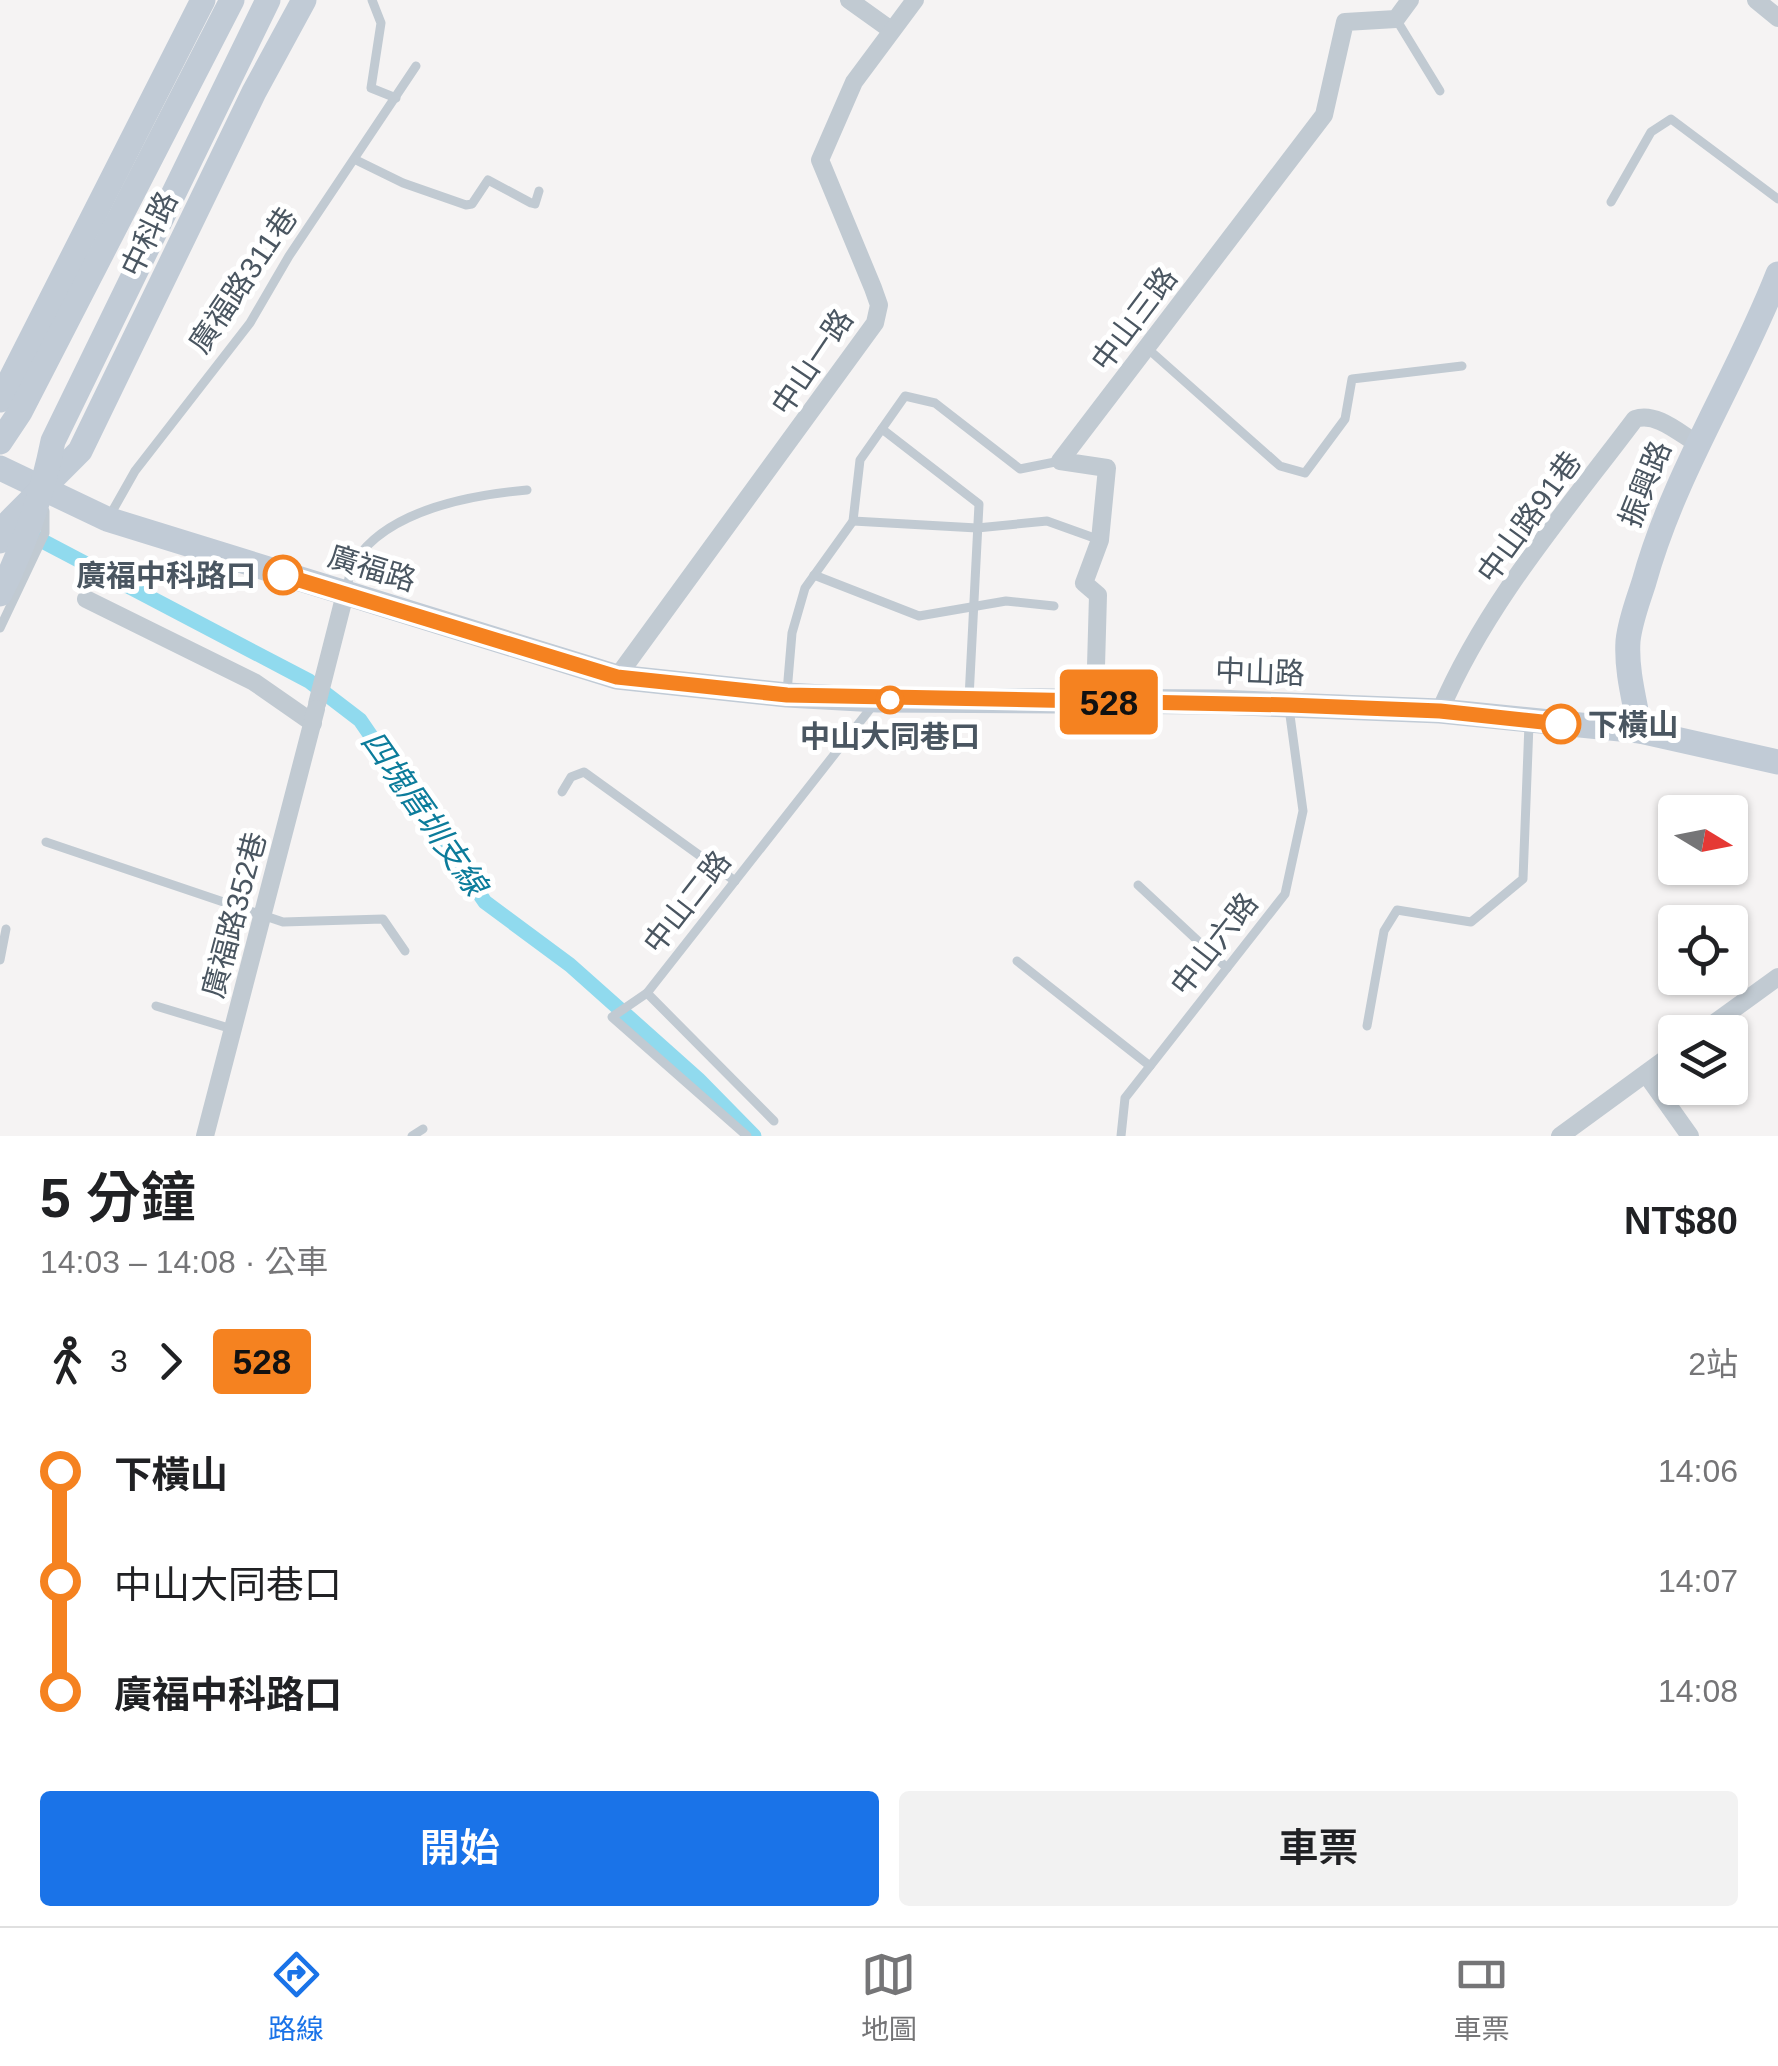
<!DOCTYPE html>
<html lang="zh-TW">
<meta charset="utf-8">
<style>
:root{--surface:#fff;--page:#f2f2f2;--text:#202124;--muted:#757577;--line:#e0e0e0;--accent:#1a73e8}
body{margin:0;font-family:Arial,"Noto Sans TC",sans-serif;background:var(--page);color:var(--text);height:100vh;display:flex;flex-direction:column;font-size:38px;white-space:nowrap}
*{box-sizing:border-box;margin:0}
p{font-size:32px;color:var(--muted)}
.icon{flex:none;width:55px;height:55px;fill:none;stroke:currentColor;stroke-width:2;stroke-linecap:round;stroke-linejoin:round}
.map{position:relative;height:1136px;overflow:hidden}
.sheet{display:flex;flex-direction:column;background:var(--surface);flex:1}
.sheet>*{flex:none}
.badge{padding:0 20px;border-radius:8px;font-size:35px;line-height:65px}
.needle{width:65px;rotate:100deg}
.tools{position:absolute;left:1658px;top:795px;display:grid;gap:20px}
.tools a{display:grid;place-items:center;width:90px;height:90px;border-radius:10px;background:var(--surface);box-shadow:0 2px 8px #0004;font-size:50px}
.map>.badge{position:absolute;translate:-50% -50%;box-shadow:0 0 0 5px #fff}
.legs{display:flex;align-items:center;gap:15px;height:110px;padding:0 40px;font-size:32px}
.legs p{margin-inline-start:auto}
.headline{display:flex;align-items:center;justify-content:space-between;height:170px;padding:0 40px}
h1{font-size:55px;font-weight:600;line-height:75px}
.button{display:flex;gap:20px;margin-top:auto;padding:20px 40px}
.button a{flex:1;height:115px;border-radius:10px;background:var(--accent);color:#fff;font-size:40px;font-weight:600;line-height:115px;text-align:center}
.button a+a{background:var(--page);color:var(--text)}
ul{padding:0 40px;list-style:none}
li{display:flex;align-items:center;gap:35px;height:110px;font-size:38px}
li i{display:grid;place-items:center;width:15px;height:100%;margin:0 12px;background:currentColor}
li i::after{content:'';width:25px;height:25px;margin:-12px;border:8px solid;border-radius:50%;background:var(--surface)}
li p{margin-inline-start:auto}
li:first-child i{background:linear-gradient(#0000 50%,currentColor 0)}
li:last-child i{background:linear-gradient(currentColor 50%,#0000 0)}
.menu{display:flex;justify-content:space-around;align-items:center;height:140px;border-top:2px solid var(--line);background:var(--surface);font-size:28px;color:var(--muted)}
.menu a{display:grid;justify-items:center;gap:5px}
.menu .on{color:var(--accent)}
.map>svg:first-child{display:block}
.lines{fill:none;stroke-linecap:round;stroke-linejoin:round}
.canal{stroke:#90daee;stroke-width:15}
.lane{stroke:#c1cad2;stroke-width:9}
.street{stroke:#c1cad2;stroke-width:18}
.secondary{stroke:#c1cbd6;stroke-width:25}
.line-1-casing{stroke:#fff;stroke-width:22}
.line-1{stroke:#f58220;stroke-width:15}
.stop-1-dot{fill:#fff;stroke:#f58220;stroke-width:5}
.labels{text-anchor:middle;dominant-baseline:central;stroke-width:10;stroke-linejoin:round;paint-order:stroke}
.street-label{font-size:30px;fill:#4a5661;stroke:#fff}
.stop-label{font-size:30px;font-weight:bold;fill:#4a5661;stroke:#fff;text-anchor:end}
.water-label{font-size:32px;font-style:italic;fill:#0c7c9b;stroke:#fff}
</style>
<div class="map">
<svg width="1778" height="1136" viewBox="0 0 1778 1136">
<rect width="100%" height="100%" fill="#f5f3f3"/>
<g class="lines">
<path class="canal" d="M 31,535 L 309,681 L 360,720 L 485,902 L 570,965 L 698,1079 L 754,1136"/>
<g class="lane">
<path d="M 372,0 L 381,23 L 371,88 L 396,98"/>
<path d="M 1396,19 L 1440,91"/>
<path d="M 356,160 L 403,183 L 466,205 L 472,204 L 488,180 L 531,203 L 535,204 L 539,191"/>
<path d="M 1611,202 L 1651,132 L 1671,119 L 1778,199"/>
<path d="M 1147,348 L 1280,466 L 1305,473 L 1345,419 L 1352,379 L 1462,366"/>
<path d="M 882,429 L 979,504 L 969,698"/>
<path d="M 109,517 L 135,471 L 250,323 L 289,256 L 416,66"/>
<path d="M 853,521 L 977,528 L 1047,521 L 1100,540"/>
<path d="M 814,575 L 919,616 L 1006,601 L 1054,606"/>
<path d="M 346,592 C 348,583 350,569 355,561 C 388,510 471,495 527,490"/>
<path d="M 0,628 L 45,533 L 45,511"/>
<path d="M 787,692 L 792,633 L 805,588 L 853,521 L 860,460 L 905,396 L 935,403 L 1020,469 L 1060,461"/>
<path d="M 562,792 L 571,777 L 584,772 L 735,881"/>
<path d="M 46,842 L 283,922 L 383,919 L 405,951"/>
<path d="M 1138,885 L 1227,968"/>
<path d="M 0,960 L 6,929"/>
<path d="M 1017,961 L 1150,1066"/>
<path d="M 647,993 L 612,1017 L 747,1136"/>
<path d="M 156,1006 L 232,1029"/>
<path d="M 1367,1026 L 1384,931 L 1397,910 L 1471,922 L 1523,879 L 1529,724"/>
<path d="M 774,1121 L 647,993 L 874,704"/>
<path d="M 412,1136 L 423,1129"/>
<path d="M 1121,1136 L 1125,1098 L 1285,894 L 1303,811 L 1289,708"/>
</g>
<g class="street">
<path d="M 849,0 L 891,30"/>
<path d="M 1756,0 L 1778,18"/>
<path d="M 86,599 L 254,682 L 313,723"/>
<path d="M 617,677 L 875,323 L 879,305 L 873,288 L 820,160 L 854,82 L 915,0"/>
<path d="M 1095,702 L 1098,595 L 1084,583 L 1100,540 L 1107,468 L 1060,461 L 1324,115 L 1345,22 L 1396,19 L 1410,0"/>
<path d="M 317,704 L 345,594"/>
<path d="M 1440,711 C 1486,603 1565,512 1635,419 C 1656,412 1678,432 1696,443"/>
<path d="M 1702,1032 L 1778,977"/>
<path d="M 1646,1074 L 1690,1136"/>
<path d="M 205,1136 L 316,709"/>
<path d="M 1560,1136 L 1675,1052"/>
</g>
<g class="secondary">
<path d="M 0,400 L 203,0"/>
<path d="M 0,442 L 20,412 L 232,0"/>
<path d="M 0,468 L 107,519 L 617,677 L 787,695 L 878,700 L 1217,702 L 1440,711 L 1640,731 L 1778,762"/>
<path d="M 0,541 L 10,521 L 80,451 L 254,92 L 304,0"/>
<path d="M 0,594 C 25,544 42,496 53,441 L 268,0"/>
<path d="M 1640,731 C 1635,702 1626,671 1628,641 C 1630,621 1638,601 1644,582 C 1674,473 1737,379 1778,274"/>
</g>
</g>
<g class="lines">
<defs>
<path id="line-1" d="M 283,575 L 617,677 L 787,695 L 1289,705 L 1440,711 L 1561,724"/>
</defs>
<use href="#line-1" class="line-1-casing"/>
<use href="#line-1" class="line-1"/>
</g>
<g class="stop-1-dot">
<circle cx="283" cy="575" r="18"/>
<circle cx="890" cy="700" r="12"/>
<circle cx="1561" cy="724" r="18"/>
</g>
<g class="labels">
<g class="street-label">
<text transform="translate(149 234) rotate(-64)">中科路</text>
<text transform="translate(243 280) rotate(-56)">廣福路311巷</text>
<text transform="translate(1134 319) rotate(-53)">中山三路</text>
<text transform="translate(812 362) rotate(-56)">中山一路</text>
<text transform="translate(1645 484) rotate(-68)">振興路</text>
<text transform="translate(1529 517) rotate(-54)">中山路91巷</text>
<text transform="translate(372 568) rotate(17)">廣福路</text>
<text transform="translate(1260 672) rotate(2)">中山路</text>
<text transform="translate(687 902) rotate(-52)">中山二路</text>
<text transform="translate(234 915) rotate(-75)">廣福路352巷</text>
<text transform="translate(1214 944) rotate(-52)">中山六路</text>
</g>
<g class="stop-label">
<text x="256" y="575">廣福中科路口</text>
<text x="1588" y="724" text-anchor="start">下橫山</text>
<text x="890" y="736" text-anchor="middle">中山大同巷口</text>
</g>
<g class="water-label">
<text transform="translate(424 813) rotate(55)">四塊厝圳支線</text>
</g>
</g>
</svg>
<div class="tools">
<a><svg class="needle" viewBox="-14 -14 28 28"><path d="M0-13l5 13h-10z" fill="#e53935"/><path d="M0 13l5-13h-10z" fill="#757577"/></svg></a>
<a><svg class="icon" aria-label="locate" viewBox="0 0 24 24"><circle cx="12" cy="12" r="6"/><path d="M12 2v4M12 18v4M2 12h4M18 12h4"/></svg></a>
<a><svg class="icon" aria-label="layers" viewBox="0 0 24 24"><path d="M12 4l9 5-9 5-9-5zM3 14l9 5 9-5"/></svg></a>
</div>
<b class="badge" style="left:1109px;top:702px;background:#f58220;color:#111">528</b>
</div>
<section class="sheet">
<div class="headline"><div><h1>5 分鐘</h1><p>14:03 – 14:08 · 公車</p></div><b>NT$80</b></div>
<div class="legs"><svg class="icon" aria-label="walk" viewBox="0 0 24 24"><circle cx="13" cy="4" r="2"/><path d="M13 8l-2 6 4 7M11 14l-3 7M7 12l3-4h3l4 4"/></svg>3<svg class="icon" aria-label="forward" viewBox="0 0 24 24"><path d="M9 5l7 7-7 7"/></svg><b class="badge" style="background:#f58220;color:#111">528</b><p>2站</p></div>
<ul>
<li><i style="color:#f58220"></i><b>下橫山</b><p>14:06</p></li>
<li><i style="color:#f58220"></i><span>中山大同巷口</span><p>14:07</p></li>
<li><i style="color:#f58220"></i><b>廣福中科路口</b><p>14:08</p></li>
</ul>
<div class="button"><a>開始</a><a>車票</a></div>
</section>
<nav class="menu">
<a class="on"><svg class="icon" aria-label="directions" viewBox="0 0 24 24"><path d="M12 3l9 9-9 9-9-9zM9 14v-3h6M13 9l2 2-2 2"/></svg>路線</a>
<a><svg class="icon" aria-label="map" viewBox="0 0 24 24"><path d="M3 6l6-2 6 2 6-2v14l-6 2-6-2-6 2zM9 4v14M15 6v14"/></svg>地圖</a>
<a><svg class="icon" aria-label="tickets" viewBox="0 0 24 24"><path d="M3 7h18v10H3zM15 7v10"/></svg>車票</a>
</nav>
